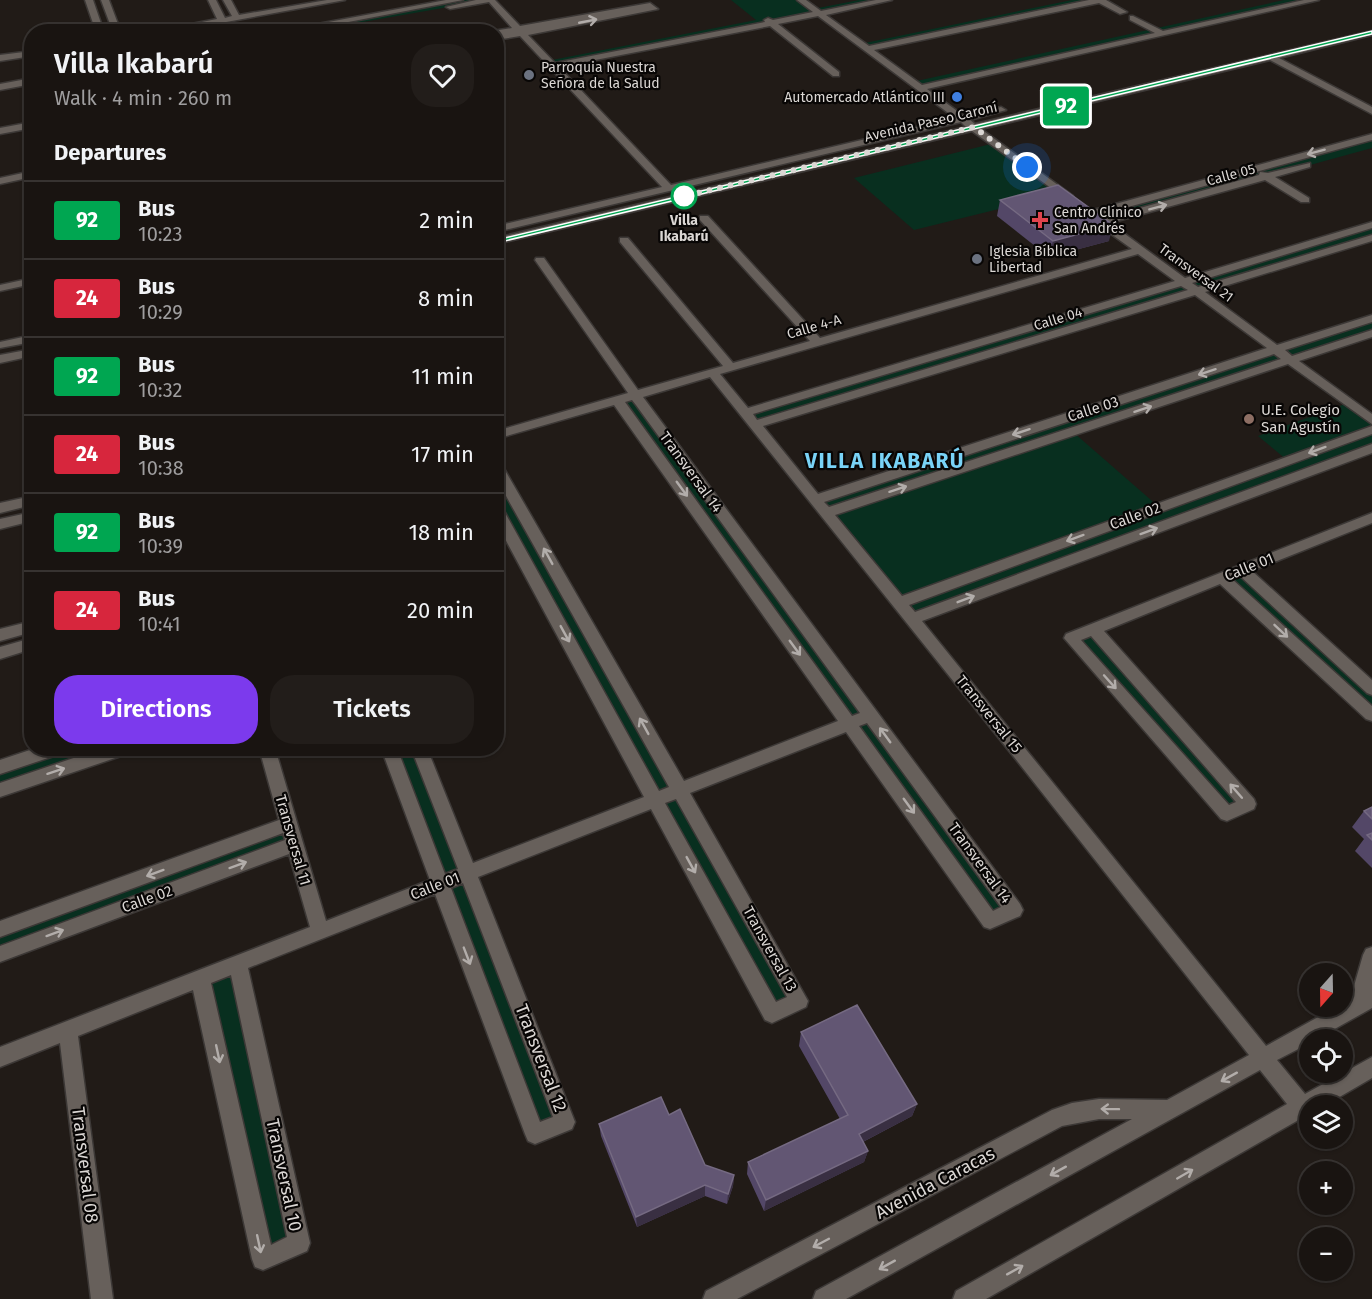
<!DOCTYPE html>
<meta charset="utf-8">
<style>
:root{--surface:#191411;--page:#221d1a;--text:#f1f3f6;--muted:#9f9e9f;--line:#373331;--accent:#7c3aed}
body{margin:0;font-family:"Fira Sans",sans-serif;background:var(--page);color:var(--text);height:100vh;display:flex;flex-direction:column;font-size:22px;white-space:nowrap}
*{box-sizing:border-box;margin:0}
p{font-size:20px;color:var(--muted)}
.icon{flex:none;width:33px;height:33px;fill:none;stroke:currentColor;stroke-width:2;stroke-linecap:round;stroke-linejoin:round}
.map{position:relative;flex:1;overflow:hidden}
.drawer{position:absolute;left:24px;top:24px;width:480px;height:732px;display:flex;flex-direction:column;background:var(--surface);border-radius:24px;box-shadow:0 2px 4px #0004,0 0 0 2px var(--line)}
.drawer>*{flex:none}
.badge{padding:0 12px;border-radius:4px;font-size:21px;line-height:39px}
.needle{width:39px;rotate:200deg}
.buttons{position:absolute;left:1299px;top:963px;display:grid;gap:12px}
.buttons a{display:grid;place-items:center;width:54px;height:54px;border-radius:50%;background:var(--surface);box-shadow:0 2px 4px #0004,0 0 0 2px var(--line);font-size:30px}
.you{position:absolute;width:30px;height:30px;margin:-15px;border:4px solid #fff;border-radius:50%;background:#1a73e8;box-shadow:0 0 0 9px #1a73e833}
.map>.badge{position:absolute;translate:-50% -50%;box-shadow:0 0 0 3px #fff}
h2{padding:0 30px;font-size:22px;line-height:54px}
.round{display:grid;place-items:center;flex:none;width:63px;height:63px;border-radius:24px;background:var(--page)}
.head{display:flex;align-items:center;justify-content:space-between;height:102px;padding:0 30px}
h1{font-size:28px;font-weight:600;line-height:45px}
.primary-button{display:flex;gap:12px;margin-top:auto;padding:12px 30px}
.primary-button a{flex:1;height:69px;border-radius:24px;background:var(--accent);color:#fff;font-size:24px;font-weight:600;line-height:69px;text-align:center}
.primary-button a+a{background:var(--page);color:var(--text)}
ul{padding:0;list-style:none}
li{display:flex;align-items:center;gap:18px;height:78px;padding:0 30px;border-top:2px solid var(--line)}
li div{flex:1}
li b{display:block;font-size:22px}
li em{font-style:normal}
li .badge{min-width:66px;font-weight:700;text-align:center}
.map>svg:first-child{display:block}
.green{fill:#082f1f}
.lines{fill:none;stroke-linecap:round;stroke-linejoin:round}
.minor-casing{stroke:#3c3836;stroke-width:3}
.minor{fill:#67605b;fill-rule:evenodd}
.wall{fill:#534767}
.shaded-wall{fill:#392f42}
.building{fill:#625673;stroke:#756a82;stroke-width:1.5}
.oneway{stroke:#b2adaa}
.line{fill:#00a651;stroke:#fff;stroke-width:1.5}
.walk{stroke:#dbd7d4;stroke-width:6;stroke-dasharray:0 10.8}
.worship-dot{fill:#6b7280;stroke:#080605;stroke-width:2}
.shop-dot{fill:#3f7fe0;stroke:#080605;stroke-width:2}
.stop-dot{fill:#fff;stroke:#00a651;stroke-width:3}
.health-dot{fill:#e0444e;stroke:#080605;stroke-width:2}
.education-dot{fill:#8d6e63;stroke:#080605;stroke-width:2}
.labels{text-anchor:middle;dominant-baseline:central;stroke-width:4.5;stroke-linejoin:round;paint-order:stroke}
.far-poi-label{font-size:14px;fill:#dbd7d4;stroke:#080605;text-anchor:start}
.far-street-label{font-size:14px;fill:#dbd7d4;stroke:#080605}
.far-stop-label{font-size:14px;font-weight:bold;fill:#dbd7d4;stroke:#080605}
.street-label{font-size:15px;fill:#dbd7d4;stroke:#080605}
.poi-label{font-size:15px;fill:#dbd7d4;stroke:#080605;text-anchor:start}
.near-street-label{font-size:18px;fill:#dbd7d4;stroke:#080605}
.district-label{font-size:21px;font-weight:bold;letter-spacing:1.5px;fill:#79d3f7;stroke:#080605}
</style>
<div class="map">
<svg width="1372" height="1299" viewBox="0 0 1372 1299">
<rect width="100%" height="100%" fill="#211b17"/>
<g class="green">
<path d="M 459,0 L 489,0 L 311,31 L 279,32 Z"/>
<path d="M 731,0 L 801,0 L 813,9 L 859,0 L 888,0 L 553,66 L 547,61 L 756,20 Z"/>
<path d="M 1072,0 L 1100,0 L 867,49 L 860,44 Z"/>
<path d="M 1284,0 L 1315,0 L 920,88 L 912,82 Z"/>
<path d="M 1372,137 L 1372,148 L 1102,222 L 1090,214 Z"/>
<path d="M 995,143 L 1063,193 L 914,230 L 854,178 Z"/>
<path d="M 1372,225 L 1372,238 L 754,425 L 744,413 Z"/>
<path d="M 1372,318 L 1372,333 L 1073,432 L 1159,507 L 1287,460 L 1258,436 L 1348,403 L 1372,420 L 1372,448 L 912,619 L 815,500 Z"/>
<path d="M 635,395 L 1014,910 L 990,920 L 617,400 Z"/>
<path d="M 496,466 L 799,1001 L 772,1014 L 497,509 Z"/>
<path d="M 1242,570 L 1372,689 L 1372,715 L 1222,578 Z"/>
<path d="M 1091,630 L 1248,804 L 1227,814 L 1071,638 Z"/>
<path d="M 57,749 L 124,749 L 0,790 L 0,767 Z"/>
<path d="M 389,749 L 419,749 L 566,1121 L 536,1134 Z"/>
<path d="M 288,824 L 295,844 L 0,954 L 0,929 Z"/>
<path d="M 237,964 L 299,1243 L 263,1259 L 201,978 Z"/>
</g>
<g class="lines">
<defs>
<g id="minor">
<path d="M 85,0 L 93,0 L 104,32 L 96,32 Z"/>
<path d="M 101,0 L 109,0 L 121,32 L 113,32 Z"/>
<path d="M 208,0 L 216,0 L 225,18 L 232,16 L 223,0 L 231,0 L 239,15 L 327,0 L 345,0 L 172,32 L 151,32 L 217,19 Z"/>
<path d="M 446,0 L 463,0 L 296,32 L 275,32 Z"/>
<path d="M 476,0 L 495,0 L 520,26 L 650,3 L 658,9 L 528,35 L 555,63 L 765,22 L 764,20 L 768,18 L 773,20 L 813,12 L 797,0 L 806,0 L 821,11 L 876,0 L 892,0 L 826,15 L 869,46 L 1089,0 L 1106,0 L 1127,12 L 1120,14 L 1099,3 L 874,50 L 922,85 L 1155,33 L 1130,20 L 1130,16 L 1133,16 L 1163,31 L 1304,0 L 1319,0 L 927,89 L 964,116 L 1001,107 L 1006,110 L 970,120 L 975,124 L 1372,31 L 1372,35 L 1279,58 L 1372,107 L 1372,114 L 1270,60 L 981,129 L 1073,196 L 1073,200 L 1069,201 L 972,131 L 496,244 L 496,238 L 966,127 L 961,122 L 496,232 L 496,226 L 662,187 L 520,36 L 496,40 L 496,35 L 516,32 L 496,35 L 496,32 L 493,31 L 512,28 L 489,2 L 450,9 L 446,7 ZM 818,16 L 955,118 L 671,185 L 559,67 L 770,26 L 833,76 L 839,76 L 839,72 L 778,24 Z"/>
<path d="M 32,51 L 32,56 L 0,61 L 0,55 Z"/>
<path d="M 32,78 L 32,84 L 0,90 L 0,84 Z"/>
<path d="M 32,122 L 32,128 L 0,134 L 0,128 Z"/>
<path d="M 1372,134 L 1372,140 L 1099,215 L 1104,218 L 1259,175 L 1260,172 L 1268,173 L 1310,163 L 1310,167 L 1275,177 L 1309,198 L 1309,202 L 1301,202 L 1265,180 L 1110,223 L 1185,278 L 1372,222 L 1372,228 L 1192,283 L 1198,287 L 1372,235 L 1372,241 L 1205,292 L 1277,345 L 1372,315 L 1372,322 L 1285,350 L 1292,356 L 1372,330 L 1372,337 L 1299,361 L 1372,414 L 1372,424 L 1288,364 L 835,515 L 902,596 L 1372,426 L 1372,434 L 909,605 L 915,612 L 1372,444 L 1372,453 L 922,621 L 1266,1046 L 1338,1006 L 1342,1006 L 1342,1004 L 1350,1000 L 1363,955 L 1366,949 L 1372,947 L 1372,1008 L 1315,1040 L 1310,1040 L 1310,1043 L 1277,1060 L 1305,1094 L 1372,1057 L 1372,1078 L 1324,1106 L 1310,1106 L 1309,1114 L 986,1299 L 953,1299 L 956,1291 L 1287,1104 L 1260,1070 L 846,1299 L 813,1299 L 816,1291 L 1132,1119 L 1099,1119 L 1062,1126 L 737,1299 L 703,1299 L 706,1291 L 1052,1110 L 1072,1103 L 1099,1099 L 1167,1100 L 1249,1055 L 1014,757 L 710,377 L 643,397 L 1020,904 L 1023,910 L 1020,916 L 990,929 L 984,927 L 846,732 L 690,793 L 808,1001 L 806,1007 L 772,1023 L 765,1020 L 651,809 L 478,877 L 575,1122 L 572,1129 L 535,1144 L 528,1141 L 525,1134 L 435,894 L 248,968 L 310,1243 L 307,1251 L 263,1270 L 255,1267 L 252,1259 L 193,990 L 78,1036 L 113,1299 L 91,1299 L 60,1043 L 0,1067 L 0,1047 L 310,927 L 289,854 L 0,962 L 0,946 L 285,840 L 283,833 L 0,937 L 0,921 L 279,820 L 259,748 L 275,748 L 326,921 L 430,880 L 381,748 L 397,748 L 445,874 L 458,869 L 411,748 L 427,748 L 473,863 L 644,797 L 496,522 L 496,505 L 503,509 L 659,791 L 669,787 L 496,478 L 496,461 L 502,465 L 684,781 L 838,721 L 614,405 L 496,439 L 496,431 L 628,393 L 535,260 L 536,258 L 544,258 L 638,390 L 723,366 L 620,242 L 620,238 L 628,238 L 733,363 L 810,341 L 700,220 L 700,216 L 708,216 L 820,338 L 1132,249 L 1086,216 L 1086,212 ZM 1138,254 L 1175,281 L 748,408 L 720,374 ZM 1181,286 L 1188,290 L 757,420 L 753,414 ZM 1195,295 L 1267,348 L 818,494 L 763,426 ZM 1274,354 L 1281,359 L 829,507 L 824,502 ZM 632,400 L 636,405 L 860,713 L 852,716 L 625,402 ZM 867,723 L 1001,907 L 993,911 L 859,726 ZM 676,799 L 787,997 L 776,1002 L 665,803 ZM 463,883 L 553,1117 L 540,1122 L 451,888 ZM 231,975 L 287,1237 L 271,1245 L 211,983 Z"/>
<path d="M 32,171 L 32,177 L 0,184 L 0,178 Z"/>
<path d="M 32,278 L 32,284 L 0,291 L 0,285 Z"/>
<path d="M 32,335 L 32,342 L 0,348 L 0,342 Z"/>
<path d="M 32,349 L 32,356 L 0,363 L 0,355 Z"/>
<path d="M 32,496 L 32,505 L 0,513 L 0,503 Z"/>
<path d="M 32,512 L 32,521 L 0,529 L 0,519 Z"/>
<path d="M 1372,513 L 1372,523 L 1252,571 L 1372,680 L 1372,695 L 1367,693 L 1240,576 L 1232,579 L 1372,706 L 1372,721 L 1366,719 L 1220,584 L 1104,631 L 1254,799 L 1256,804 L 1254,809 L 1227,821 L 1221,819 L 1064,638 L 1066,634 ZM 1091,636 L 1236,802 L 1229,805 L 1081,640 Z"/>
<path d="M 32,621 L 32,632 L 0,641 L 0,629 Z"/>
<path d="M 32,638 L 32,649 L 0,659 L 0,647 Z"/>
<path d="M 36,748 L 65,748 L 63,753 L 0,774 L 0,760 Z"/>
<path d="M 103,748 L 132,748 L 130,753 L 0,797 L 0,783 Z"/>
</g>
</defs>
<use href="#minor" class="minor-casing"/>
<use href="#minor" class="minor"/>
</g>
<g class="wall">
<path d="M 1000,200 L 1109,241 L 1049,257 L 997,216 Z"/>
<path d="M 1372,807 L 1372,868 L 1355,851 L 1364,839 L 1352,827 L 1364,811 Z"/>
<path d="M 801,1032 L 917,1104 L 912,1116 L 863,1142 L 868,1151 L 864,1162 L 764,1211 L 747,1174 L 748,1162 L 840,1119 L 799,1046 Z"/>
<path d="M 669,1115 L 705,1165 L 734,1175 L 733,1186 L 727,1204 L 705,1196 L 637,1227 L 601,1136 L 599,1124 Z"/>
</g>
<g class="shaded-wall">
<path d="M 1113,225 L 1109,241 L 1049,257 L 1053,241 Z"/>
<path d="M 917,1104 L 912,1116 L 855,1146 L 859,1134 Z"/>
<path d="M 868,1151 L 864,1162 L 764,1211 L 766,1200 Z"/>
<path d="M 734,1175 L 733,1186 L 727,1204 L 728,1194 Z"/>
<path d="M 705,1185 L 705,1196 L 637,1227 L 636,1217 Z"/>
</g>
<g class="building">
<path d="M 1058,185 L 1113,225 L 1053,241 L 1000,200 Z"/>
<path d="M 1372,807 L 1372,819 L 1364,811 Z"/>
<path d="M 1372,833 L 1372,840 L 1367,835 Z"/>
<path d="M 857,1005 L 917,1104 L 859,1134 L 868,1151 L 766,1200 L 748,1162 L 848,1115 L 801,1032 Z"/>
<path d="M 661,1097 L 669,1115 L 680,1109 L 705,1165 L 734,1175 L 728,1194 L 705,1185 L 636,1217 L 599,1124 Z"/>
</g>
<defs><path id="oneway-shaft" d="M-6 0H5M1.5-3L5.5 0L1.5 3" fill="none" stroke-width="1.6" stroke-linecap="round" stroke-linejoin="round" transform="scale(1.5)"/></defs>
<g class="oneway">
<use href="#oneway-shaft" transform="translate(588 21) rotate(-11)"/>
<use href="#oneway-shaft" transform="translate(1316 152) rotate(165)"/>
<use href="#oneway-shaft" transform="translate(1158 207) rotate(-15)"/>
<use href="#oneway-shaft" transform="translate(1207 372) rotate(162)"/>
<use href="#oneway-shaft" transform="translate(1143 409) rotate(-18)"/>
<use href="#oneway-shaft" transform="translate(1021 432) rotate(162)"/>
<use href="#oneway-shaft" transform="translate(1317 450) rotate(160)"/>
<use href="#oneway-shaft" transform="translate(682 489) rotate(54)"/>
<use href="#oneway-shaft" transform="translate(898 489) rotate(-18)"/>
<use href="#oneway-shaft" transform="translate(1149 531) rotate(-20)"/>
<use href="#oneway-shaft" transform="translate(1075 538) rotate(160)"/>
<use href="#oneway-shaft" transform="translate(548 556) rotate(-119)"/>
<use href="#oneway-shaft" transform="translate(966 599) rotate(-21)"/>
<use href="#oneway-shaft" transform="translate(1281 631) rotate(43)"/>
<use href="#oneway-shaft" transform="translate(565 634) rotate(61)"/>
<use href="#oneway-shaft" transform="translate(795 648) rotate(54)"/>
<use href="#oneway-shaft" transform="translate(1110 682) rotate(48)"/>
<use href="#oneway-shaft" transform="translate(644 726) rotate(-119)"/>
<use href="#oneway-shaft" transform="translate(885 735) rotate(-126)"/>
<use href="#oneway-shaft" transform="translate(56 771) rotate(-18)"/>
<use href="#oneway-shaft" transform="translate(1236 791) rotate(-131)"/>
<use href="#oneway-shaft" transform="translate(909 806) rotate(54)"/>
<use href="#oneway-shaft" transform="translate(238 865) rotate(-20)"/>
<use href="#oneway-shaft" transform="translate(691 865) rotate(61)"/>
<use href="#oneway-shaft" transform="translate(155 873) rotate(160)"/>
<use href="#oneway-shaft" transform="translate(55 933) rotate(-20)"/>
<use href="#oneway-shaft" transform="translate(467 956) rotate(69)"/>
<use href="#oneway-shaft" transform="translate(218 1054) rotate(78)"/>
<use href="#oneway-shaft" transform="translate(1229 1077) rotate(151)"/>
<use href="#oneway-shaft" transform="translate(1110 1109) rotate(-179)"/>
<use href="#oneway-shaft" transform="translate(1058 1171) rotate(151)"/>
<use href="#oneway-shaft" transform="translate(1185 1174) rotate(-30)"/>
<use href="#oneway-shaft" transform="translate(821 1243) rotate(152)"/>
<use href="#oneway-shaft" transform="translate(259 1244) rotate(78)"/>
<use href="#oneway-shaft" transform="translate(887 1265) rotate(151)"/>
<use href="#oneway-shaft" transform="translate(1015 1270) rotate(-29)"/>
</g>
<path class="line" d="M 1372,31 L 1372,34 L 496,243 L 492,241 Z"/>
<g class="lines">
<path class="walk" d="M 684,196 L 681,197 L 974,127 L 1027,167"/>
</g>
<g class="worship-dot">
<circle cx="529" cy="75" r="6"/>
<circle cx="977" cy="259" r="6"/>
</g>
<circle class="shop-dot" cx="957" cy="97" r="6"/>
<circle class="stop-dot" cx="684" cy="196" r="12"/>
<path class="health-dot" d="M1037 211h6v6h6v6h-6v6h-6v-6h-6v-6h6z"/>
<circle class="education-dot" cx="1249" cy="419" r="6"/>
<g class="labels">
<g class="far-poi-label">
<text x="541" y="67">Parroquia Nuestra<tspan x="541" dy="16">Señora de la Salud</tspan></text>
<text x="945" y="97" text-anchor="end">Automercado Atlántico III</text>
<text x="1054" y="212">Centro Clínico<tspan x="1054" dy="16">San Andrés</tspan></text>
<text x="989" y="251">Iglesia Bíblica<tspan x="989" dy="16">Libertad</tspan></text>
</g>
<g class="far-street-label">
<text transform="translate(931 122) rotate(-13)">Avenida Paseo Caroní</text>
<text transform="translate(1231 175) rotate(-15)">Calle 05</text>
<text transform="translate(1196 273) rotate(36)">Transversal 21</text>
<text transform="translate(1058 319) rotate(-17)">Calle 04</text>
<text transform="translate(814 327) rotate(-16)">Calle 4-A</text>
</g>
<g class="far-stop-label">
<text x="684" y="220">Villa<tspan x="684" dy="16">Ikabarú</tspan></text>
</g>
<g class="street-label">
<text transform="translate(1093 409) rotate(-18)">Calle 03</text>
<text transform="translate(691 472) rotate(54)">Transversal 14</text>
<text transform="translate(1135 516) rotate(-20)">Calle 02</text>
<text transform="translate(1249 567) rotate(-22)">Calle 01</text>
<text transform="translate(989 714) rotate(51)">Transversal 15</text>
<text transform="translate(293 840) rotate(74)">Transversal 11</text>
<text transform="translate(980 863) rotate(54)">Transversal 14</text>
<text transform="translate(435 886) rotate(-21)">Calle 01</text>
<text transform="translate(147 899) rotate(-20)">Calle 02</text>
<text transform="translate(770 949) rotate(61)">Transversal 13</text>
</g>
<g class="poi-label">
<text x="1261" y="410">U.E. Colegio<tspan x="1261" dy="17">San Agustín</tspan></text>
</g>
<g class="near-street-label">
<text transform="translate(541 1058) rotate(69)">Transversal 12</text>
<text transform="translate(85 1165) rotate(83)">Transversal 08</text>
<text transform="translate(284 1175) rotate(78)">Transversal 10</text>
<text transform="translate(935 1183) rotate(-28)">Avenida Caracas</text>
</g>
<g class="district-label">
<text x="885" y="461">VILLA IKABARÚ</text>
</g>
</g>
</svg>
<div class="buttons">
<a><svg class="needle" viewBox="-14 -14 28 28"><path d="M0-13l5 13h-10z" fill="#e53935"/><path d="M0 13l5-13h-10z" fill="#9f9e9f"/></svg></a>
<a><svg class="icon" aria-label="locate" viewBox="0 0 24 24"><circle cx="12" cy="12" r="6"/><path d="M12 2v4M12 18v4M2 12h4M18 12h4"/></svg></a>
<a><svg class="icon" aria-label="layers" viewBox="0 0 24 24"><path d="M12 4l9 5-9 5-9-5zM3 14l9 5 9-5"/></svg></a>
<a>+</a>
<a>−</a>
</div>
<div class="you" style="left:1027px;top:167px"></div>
<b class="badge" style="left:1066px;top:106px;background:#00a651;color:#fff">92</b>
<section class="drawer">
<div class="head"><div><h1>Villa Ikabarú</h1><p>Walk · 4 min · 260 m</p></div><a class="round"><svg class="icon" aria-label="heart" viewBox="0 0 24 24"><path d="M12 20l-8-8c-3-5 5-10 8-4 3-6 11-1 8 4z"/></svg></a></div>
<h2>Departures</h2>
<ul>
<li><span class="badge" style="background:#00a651;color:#fff">92</span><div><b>Bus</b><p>10:23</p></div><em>2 min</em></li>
<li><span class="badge" style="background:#d7263d;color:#fff">24</span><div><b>Bus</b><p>10:29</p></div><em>8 min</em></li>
<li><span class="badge" style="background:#00a651;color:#fff">92</span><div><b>Bus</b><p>10:32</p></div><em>11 min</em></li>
<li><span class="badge" style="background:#d7263d;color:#fff">24</span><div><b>Bus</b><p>10:38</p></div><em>17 min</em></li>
<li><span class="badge" style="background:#00a651;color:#fff">92</span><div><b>Bus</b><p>10:39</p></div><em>18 min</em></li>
<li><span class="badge" style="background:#d7263d;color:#fff">24</span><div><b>Bus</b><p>10:41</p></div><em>20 min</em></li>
</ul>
<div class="primary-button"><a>Directions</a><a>Tickets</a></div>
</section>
</div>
